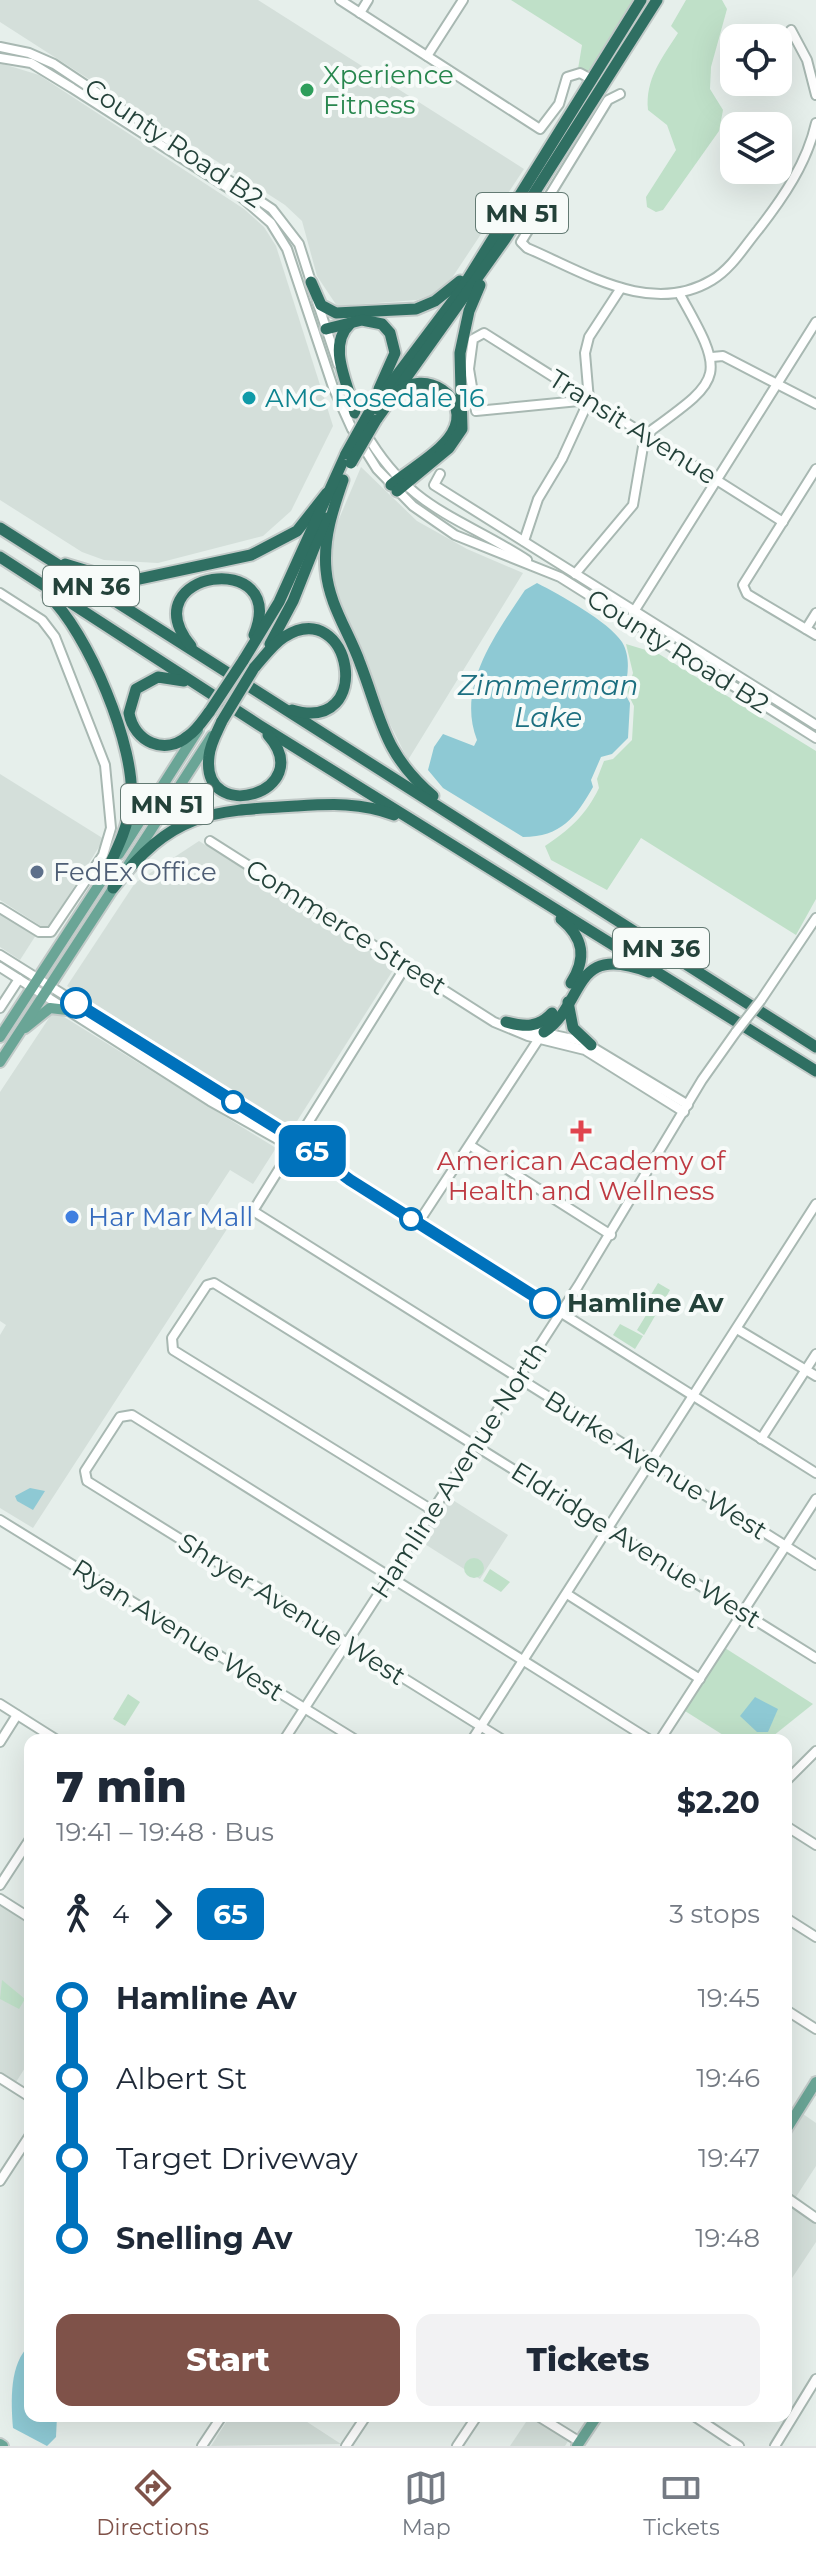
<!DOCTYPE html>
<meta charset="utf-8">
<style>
:root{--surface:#fff;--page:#f2f2f3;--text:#1f2937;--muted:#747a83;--line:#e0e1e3;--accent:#7f5249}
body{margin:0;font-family:Montserrat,sans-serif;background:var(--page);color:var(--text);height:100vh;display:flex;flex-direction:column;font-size:30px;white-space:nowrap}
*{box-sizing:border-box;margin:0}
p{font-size:26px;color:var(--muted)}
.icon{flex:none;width:44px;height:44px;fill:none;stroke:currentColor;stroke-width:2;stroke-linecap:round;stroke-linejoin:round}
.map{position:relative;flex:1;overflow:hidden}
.sheet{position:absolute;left:24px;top:1734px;width:768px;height:688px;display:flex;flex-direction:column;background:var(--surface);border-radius:16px;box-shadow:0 8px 32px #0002}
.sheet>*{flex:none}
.badge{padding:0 16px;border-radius:12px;font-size:28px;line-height:52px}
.controls{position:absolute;left:720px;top:24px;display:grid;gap:16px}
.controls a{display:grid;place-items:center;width:72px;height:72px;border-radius:16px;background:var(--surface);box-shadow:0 8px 32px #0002;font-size:40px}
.map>.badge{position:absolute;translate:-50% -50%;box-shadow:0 0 0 4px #fff}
.legs{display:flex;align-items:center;gap:12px;height:88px;padding:0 32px;font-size:26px}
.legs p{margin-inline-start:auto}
.head{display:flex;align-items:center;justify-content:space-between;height:136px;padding:0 32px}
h1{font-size:44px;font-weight:800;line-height:60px}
.action{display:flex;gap:16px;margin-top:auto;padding:16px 32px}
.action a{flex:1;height:92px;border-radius:16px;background:var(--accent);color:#fff;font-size:32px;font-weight:800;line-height:92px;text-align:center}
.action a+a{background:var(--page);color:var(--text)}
ul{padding:0 32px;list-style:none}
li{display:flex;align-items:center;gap:28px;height:80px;font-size:30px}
li i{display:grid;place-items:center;width:12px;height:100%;margin:0 10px;background:currentColor}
li i::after{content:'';width:20px;height:20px;margin:-10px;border:6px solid;border-radius:50%;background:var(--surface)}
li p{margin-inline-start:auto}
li:first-child i{background:linear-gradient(#0000 50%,currentColor 0)}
li:last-child i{background:linear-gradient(currentColor 50%,#0000 0)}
.tabs{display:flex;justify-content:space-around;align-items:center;height:112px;border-top:2px solid var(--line);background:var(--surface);font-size:22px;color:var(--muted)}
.tabs a{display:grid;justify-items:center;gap:4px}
.tabs .selected{color:var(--accent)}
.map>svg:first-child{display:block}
.built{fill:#d4dfda}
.green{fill:#bfe0c8}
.water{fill:#8ec9d4}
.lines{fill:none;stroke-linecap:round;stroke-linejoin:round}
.minor-casing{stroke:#a8b8b2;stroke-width:12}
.major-casing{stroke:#c2cac8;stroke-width:14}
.highway-casing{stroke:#c2cac8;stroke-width:15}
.minor{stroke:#fff;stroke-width:8}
.major{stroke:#6aa596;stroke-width:10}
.highway{stroke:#2f6f62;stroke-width:11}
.minor-bridge-casing{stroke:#a8b8b2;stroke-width:12;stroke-linecap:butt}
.highway-bridge-casing{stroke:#c2cac8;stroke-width:15;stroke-linecap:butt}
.minor-bridge{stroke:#fff;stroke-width:8}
.highway-bridge{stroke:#2f6f62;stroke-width:11}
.line-1-casing{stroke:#fff;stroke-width:18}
.line-1{stroke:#0072bc;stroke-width:12}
.leisure-dot{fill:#2e9e5b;stroke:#f7fbf9;stroke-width:3}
.culture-dot{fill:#0f9aa8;stroke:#f7fbf9;stroke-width:3}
.service-dot{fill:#5c6f8a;stroke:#f7fbf9;stroke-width:3}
.stop-1-dot{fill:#fff;stroke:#0072bc;stroke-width:4}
.health-dot{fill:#e0444e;stroke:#f7fbf9;stroke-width:3}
.shop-dot{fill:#3f7fe0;stroke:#f7fbf9;stroke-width:3}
.labels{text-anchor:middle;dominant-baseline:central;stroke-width:8;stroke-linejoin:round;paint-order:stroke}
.shield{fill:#f7fbf9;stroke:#637a73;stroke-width:2}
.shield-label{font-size:24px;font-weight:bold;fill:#24423a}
.leisure-label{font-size:26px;fill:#27864d;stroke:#f7fbf9;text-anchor:start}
.street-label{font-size:26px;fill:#24423a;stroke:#f7fbf9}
.culture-label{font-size:26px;fill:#0d838f;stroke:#f7fbf9;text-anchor:start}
.service-label{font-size:26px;fill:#4e5e75;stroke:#f7fbf9;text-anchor:start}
.health-label{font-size:26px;fill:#be3a42;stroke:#f7fbf9}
.shop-label{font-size:26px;fill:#366cbe;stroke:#f7fbf9;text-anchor:start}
.stop-label{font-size:26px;font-weight:bold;fill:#24423a;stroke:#f7fbf9;text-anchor:start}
.water-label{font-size:28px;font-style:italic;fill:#1c6f80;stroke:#f7fbf9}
</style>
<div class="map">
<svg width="816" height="2446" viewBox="0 0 816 2446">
<rect width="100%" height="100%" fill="#e6efeb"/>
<g class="built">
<path d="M 0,0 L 258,0 L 524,169 L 444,290 L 417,300 L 337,306 L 317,276 L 302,221 L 285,205 L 0,22 Z"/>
<path d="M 0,63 L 39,75 L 244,209 L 264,227 L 276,246 L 333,426 L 291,511 L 263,536 L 158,563 L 104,560 L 82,552 L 0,500 Z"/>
<path d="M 361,467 L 417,521 L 467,549 L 523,573 L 408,760 L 374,692 L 365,659 L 333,588 L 333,533 Z"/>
<path d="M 0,774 L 104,839 L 47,930 L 0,900 Z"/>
<path d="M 199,841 L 397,964 L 292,1129 L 67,986 L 135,883 Z"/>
<path d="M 0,912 L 36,935 L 20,960 L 0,947 Z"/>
<path d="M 51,1015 L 61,1015 L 276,1148 L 253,1184 L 230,1170 L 202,1213 L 227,1229 L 33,1528 L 0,1508 L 0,1335 L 6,1325 L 0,1321 L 0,1092 Z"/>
<path d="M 448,1497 L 508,1535 L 480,1579 L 420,1541 Z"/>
<path d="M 0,1903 L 30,1921 L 30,2060 L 16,2082 L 0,2072 Z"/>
<path d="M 803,2114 L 816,2123 L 816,2166 L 790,2206 L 816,2223 L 816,2242 L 792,2278 L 786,2274 L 786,2139 Z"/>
<path d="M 230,2416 L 298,2416 L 341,2444 L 211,2446 Z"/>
<path d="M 530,2416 L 568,2441 L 565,2446 L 510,2446 Z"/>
</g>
<g class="green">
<path d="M 511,0 L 636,0 L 591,73 L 578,69 L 582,45 Z"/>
<path d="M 686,0 L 722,0 L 727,9 L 711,67 L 710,89 L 723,110 L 719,131 L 663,210 L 656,212 L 647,207 L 646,197 L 676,150 L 667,125 L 648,110 C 645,79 662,58 678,33 L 671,26 Z"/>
<path d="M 626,644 L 659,654 L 816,751 L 816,899 L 796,935 L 641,838 L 607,890 L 551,860 L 545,846 C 569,830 586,815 599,788 L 597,779 L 604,761 L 613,759 L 632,740 L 634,706 L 627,692 L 633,673 Z"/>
<path d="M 658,1283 L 670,1290 L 644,1335 L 637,1330 L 648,1312 L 643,1308 Z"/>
<path d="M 620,1324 L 643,1336 L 635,1349 L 613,1335 Z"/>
<circle cx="474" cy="1568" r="10"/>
<path d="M 490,1569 L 510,1582 L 501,1592 L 483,1581 Z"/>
<path d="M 725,1648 L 813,1704 L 768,1740 L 731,1740 L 685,1711 Z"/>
<path d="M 128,1694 L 140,1702 L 125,1726 L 113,1719 Z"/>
<path d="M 2,1980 L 25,1999 L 19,2009 L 0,1999 Z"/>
</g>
<g class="water">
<path d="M 537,583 C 560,595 608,621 622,642 C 631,657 628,676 624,692 L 630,703 L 628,738 L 612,754 L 601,757 L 591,780 L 593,787 C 576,817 561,837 523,837 L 443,788 L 428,770 L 434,747 L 443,734 L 474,746 L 477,740 C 456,686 496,634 525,590 Z"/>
<path d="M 30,1488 L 45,1491 L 33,1510 L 17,1501 L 15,1496 Z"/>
<path d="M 755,1697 L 778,1709 L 768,1732 L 757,1732 L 740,1716 Z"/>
<path d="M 30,2345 L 30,2416 L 57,2416 L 56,2437 L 47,2446 L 13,2428 C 11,2402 9,2363 30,2345 Z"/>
</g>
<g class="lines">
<defs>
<g id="minor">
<path d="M 340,0 L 540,129 L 559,104 L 567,77 L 580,73 L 591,79"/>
<path d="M 360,13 L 368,0"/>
<path d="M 791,30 L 807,60 L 816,95"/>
<path d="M 0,47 L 29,53 L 54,64 L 272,209 L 299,244 L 313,288"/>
<path d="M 427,56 L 463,0"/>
<path d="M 0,58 L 31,63 L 72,88 L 239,195 L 271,223 L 287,249 L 333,387 L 352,429 L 377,469 L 413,506 L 455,535 L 560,577 L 816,738"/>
<path d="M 620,94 L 608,100 L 521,242 L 527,248 C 584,272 651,317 712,280 C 731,269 744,247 758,230 C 783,198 807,163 816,123"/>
<path d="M 317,301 L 338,364"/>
<path d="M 712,357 L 723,356 L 816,404"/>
<path d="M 589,400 L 476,411 L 469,369 L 473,339 L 484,333 L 783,522"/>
<path d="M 365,432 C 410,510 459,516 527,560"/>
<path d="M 816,469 L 743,585 L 747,594 L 816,635"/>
<path d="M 440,474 L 434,485 L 816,725"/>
<path d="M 524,541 L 538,499 L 562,459 L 589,400 L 585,353 L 589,337 L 621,288"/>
<path d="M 575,574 L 633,505 L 645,435 C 723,378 728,379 679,293"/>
<path d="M 0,593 L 42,620 L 55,637 L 105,765 L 111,828 L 103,855 L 51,932 L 39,932 L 0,908"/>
<path d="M 633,613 L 816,322"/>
<path d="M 806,629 L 816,613"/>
<path d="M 210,841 L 494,1022 L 528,1036 L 585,1050 L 684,1112"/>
<path d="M 0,955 L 296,1140 L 350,1179"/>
<path d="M 407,964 L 253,1211 L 816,1565"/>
<path d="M 0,967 L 210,1101 L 350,1180 L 816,1473"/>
<path d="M 761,1000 L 816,918"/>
<path d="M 0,1008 L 19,979"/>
<path d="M 521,1028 L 582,1041 L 688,1105"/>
<path d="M 471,1146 L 611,1235"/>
<path d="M 421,1225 L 422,1217 L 540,1037"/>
<path d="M 737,1329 L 816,1376"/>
<path d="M 761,1439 L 816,1354"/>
<path d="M 432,1510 L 173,1350 L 172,1338 L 207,1285 L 214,1283 L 816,1658"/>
<path d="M 0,1520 L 356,1740"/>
<path d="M 567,1594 L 700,1679"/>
<path d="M 0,1704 L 57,1740"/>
<path d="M 284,1740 L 578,1286 L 702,1080 L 736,1032"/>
<path d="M 472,1740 L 816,1204"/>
<path d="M 503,1740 L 87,1481 L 85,1471 L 120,1417 L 132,1415 L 650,1740"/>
<path d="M 660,1740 L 816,1499"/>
<path d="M 0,1742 L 17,1715"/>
<path d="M 786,1781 L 816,1751"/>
<path d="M 786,1826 L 816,1845"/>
<path d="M 0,1885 L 30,1839"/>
<path d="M 0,1899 L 30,1918"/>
<path d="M 786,1918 L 816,1937"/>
<path d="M 786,2010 L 816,2029"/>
<path d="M 0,2078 L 30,2097"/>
<path d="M 0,2181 L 30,2135"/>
<path d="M 786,2197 L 816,2218"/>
<path d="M 538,2416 L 580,2442"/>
<path d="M 694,2416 L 739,2446"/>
<path d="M 202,2446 L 222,2416"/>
<path d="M 346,2446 L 366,2416"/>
<path d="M 457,2446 L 477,2416"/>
<path d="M 775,2446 L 816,2379"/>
</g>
<g id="major">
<path d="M 119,854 L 198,730"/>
<path d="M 127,867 L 212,736"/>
<path d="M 25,1028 L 50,1008 L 67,1010"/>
<path d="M 0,1037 L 108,871"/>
<path d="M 0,1062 L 116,884"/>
<path d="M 786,2130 L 816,2082"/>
<path d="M 0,2444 L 3,2446"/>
<path d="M 577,2446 L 597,2416"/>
</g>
<g id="highway">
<path d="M 311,282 L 321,305 L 336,313 L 416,309 L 435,301 L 460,281"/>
<path d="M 350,324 C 326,346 349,385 355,413"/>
<path d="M 326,329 L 362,320 L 382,324 L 390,333 L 395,353 L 379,389"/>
<path d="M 370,411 L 461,290 L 641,0"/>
<path d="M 376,420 L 505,239 L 657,0"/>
<path d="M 343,480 C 333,509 323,538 326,570 C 329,605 349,632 360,663 C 382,720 383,753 433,796"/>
<path d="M 391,485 C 409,470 440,453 452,433 C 473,398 423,366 397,394"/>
<path d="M 397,491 L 449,448 L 462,429 L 460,353 L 469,311 L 480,285"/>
<path d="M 0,528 L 816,1047"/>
<path d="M 0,557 L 259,725 L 816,1071"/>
<path d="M 65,564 L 101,575 L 139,579 L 251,555 L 297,531 L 327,493"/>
<path d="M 48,595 C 87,631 137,748 131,802 C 128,829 115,853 104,877"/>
<path d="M 270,644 L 293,601 L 326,518"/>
<path d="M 191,646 C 129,571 290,547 254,635"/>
<path d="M 243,661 L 279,602 L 346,454"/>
<path d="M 254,668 C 263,658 273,644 284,637 C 352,594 376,735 292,710"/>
<path d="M 184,681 L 158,677 L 136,689 L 129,713 C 134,742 165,756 188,736 C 197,730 203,720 210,711"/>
<path d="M 222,721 C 217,732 210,744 209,756 C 200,827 319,792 268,735"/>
<path d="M 113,888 C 172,813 206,811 296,806 C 330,804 362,802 394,815"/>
<path d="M 561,919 C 584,938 587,958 571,983"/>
<path d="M 568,1002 L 573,1028 L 591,1045"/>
<path d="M 506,1022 C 525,1027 538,1028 552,1013"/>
<path d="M 544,1032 C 587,1003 570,942 649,972"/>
</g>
</defs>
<use href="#minor" class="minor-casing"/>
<use href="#major" class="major-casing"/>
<use href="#highway" class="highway-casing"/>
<use href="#minor" class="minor"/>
<use href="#major" class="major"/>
<use href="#highway" class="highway"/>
<defs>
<path id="minor-bridge" d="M 736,1032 L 761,1000"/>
<g id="highway-bridge">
<path d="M 346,454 L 370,411"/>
<path d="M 351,463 L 376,420"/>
<path d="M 210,711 L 243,661"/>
<path d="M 222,721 L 254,668"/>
</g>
</defs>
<use href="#minor-bridge" class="minor-bridge-casing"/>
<use href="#highway-bridge" class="highway-bridge-casing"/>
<use href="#minor-bridge" class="minor-bridge"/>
<use href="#highway-bridge" class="highway-bridge"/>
</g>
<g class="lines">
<defs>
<path id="line-1" d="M 76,1003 L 296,1140 L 350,1180 L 545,1303"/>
</defs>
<use href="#line-1" class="line-1-casing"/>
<use href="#line-1" class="line-1"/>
</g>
<circle class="leisure-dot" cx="307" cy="90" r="8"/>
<circle class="culture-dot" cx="249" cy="398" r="8"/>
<circle class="service-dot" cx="37" cy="872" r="8"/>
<g class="stop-1-dot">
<circle cx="76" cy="1003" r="14"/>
<circle cx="233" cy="1102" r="10"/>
<circle cx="411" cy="1219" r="10"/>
<circle cx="545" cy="1303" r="14"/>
</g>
<path class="health-dot" d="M577 1119h8v8h8v8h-8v8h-8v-8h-8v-8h8z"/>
<circle class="shop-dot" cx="72" cy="1217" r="8"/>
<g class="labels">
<g class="shield">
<rect x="476" y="193" width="92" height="40" rx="6"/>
<rect x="43" y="566" width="96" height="40" rx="6"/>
<rect x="121" y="784" width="92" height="40" rx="6"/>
<rect x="613" y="928" width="96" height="40" rx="6"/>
</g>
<g class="shield-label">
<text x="522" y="213">MN 51</text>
<text x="91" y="586">MN 36</text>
<text x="167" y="804">MN 51</text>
<text x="661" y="948">MN 36</text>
</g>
<g class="leisure-label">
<text x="323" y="75">Xperience<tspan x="323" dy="30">Fitness</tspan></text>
</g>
<g class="street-label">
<text transform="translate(174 143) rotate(34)">County Road B2</text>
<text transform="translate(633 427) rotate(32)">Transit Avenue</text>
<text transform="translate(678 651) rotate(32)">County Road B2</text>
<text transform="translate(346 927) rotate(32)">Commerce Street</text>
<text transform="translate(656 1465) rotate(32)">Burke Avenue West</text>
<text transform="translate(459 1470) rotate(-57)">Hamline Avenue North</text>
<text transform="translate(636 1545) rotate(32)">Eldridge Avenue West</text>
<text transform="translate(292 1609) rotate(32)">Shryer Avenue West</text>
<text transform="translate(178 1630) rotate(32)">Ryan Avenue West</text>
</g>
<g class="culture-label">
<text x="265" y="398">AMC Rosedale 16</text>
</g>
<g class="service-label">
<text x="53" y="872">FedEx Office</text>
</g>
<g class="health-label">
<text x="581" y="1161">American Academy of<tspan x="581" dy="30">Health and Wellness</tspan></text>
</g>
<g class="shop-label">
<text x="88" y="1217">Har Mar Mall</text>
</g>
<g class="stop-label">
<text x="567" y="1303">Hamline Av</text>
</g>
<g class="water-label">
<text x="548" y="685">Zimmerman<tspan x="548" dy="32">Lake</tspan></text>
</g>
</g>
</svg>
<div class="controls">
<a><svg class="icon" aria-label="locate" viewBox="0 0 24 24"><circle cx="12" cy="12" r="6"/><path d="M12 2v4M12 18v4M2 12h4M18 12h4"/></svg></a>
<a><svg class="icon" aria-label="layers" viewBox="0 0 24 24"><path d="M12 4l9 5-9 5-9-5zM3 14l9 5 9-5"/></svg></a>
</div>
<b class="badge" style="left:312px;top:1151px;background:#0072bc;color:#fff">65</b>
<section class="sheet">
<div class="head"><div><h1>7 min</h1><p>19:41 – 19:48 · Bus</p></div><b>$2.20</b></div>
<div class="legs"><svg class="icon" aria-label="walk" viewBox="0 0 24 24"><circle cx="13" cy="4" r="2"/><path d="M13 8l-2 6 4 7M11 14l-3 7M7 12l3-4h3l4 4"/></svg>4<svg class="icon" aria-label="forward" viewBox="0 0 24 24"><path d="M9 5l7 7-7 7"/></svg><b class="badge" style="background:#0072bc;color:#fff">65</b><p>3 stops</p></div>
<ul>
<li><i style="color:#0072bc"></i><b>Hamline Av</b><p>19:45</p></li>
<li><i style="color:#0072bc"></i><span>Albert St</span><p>19:46</p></li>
<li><i style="color:#0072bc"></i><span>Target Driveway</span><p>19:47</p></li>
<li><i style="color:#0072bc"></i><b>Snelling Av</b><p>19:48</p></li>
</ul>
<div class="action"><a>Start</a><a>Tickets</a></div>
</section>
</div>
<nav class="tabs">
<a class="selected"><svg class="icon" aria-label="directions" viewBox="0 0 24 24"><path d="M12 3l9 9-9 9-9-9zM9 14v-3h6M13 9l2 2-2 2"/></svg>Directions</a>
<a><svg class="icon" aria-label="map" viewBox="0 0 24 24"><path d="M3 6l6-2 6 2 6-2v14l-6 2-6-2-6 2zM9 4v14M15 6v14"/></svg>Map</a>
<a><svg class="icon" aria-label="tickets" viewBox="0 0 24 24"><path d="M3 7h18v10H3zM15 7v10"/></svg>Tickets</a>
</nav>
